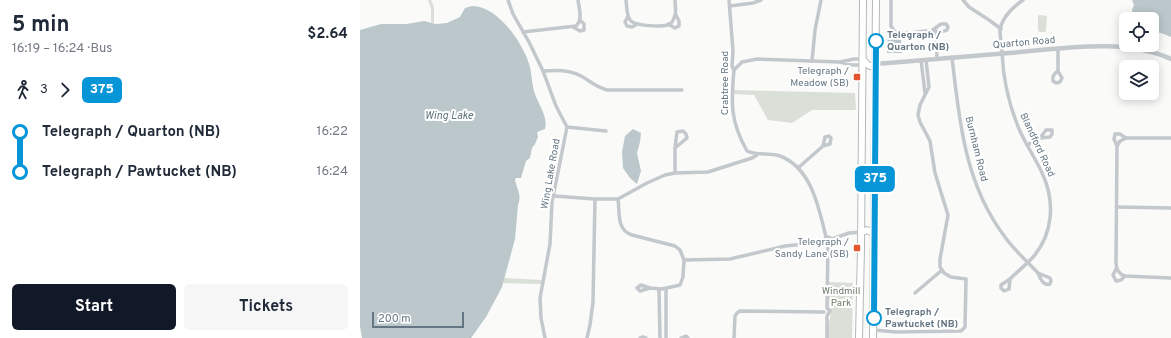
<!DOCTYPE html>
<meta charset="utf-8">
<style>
:root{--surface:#fff;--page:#f6f6f7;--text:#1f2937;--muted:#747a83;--accent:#111827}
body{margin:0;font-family:Overpass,sans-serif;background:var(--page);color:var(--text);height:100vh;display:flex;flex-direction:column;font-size:15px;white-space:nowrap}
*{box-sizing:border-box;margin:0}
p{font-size:13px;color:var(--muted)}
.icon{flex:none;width:22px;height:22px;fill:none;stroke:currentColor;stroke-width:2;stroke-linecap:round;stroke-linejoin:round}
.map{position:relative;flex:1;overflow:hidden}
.sheet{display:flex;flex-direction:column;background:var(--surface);width:360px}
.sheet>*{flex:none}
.badge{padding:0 8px;border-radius:6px;font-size:14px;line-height:26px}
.buttons{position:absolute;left:759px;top:12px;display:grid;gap:8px}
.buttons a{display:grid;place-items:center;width:40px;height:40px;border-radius:6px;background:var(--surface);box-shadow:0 2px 10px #0003;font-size:20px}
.scale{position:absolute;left:12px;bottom:10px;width:92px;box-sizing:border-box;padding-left:4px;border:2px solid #657683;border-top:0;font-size:11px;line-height:14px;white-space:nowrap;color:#657683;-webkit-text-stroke:3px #fff;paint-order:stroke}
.map>.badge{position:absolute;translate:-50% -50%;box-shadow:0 0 0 2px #fff}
.legs{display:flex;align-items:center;gap:6px;height:44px;padding:0 12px;font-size:13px}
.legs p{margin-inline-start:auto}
.headline{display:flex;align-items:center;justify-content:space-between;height:68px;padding:0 12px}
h1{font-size:22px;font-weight:700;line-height:30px}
.action{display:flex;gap:8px;margin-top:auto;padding:8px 12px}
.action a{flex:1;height:46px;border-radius:6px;background:var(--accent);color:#fff;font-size:16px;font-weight:700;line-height:46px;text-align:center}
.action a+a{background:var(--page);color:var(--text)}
ul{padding:0 12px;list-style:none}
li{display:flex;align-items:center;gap:14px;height:40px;font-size:15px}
li i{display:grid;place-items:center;width:6px;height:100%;margin:0 5px;background:currentColor}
li i::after{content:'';width:10px;height:10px;margin:-5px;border:3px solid;border-radius:50%;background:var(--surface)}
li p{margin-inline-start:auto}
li:first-child i{background:linear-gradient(#0000 50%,currentColor 0)}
li:last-child i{background:linear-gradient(currentColor 50%,#0000 0)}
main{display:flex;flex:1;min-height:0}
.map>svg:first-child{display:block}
.green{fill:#dadfd7}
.water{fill:#bbc7cb}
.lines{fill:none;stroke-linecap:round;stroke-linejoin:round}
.trunk-casing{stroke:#b4b9bd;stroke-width:8}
.minor{stroke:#c3c8cc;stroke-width:3.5}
.tertiary{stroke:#c3c8cc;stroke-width:4.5}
.trunk{stroke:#fff;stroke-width:6}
.line-1-casing{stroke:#fff;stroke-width:9}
.line-1{stroke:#0696d7;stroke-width:6}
.stop-1-dot{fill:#fff;stroke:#0696d7;stroke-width:2}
.poi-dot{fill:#e4572e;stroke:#fff;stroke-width:1.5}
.labels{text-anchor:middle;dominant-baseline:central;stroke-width:4;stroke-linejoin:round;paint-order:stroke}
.stop-label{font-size:10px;font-weight:bold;fill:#657683;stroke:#fff;text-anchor:start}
.street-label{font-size:10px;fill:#657683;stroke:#fff}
.poi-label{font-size:10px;fill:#657683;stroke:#fff;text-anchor:end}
.park-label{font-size:10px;fill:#687a64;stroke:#fff}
.water-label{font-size:11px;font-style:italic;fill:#60757c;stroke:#fff}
</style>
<main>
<section class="sheet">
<div class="headline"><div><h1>5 min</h1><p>16:19 – 16:24 · Bus</p></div><b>$2.64</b></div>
<div class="legs"><svg class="icon" aria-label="walk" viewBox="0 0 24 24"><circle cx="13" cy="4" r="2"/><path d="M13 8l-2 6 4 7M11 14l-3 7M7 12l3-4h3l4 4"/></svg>3<svg class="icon" aria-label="forward" viewBox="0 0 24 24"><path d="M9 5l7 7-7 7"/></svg><b class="badge" style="background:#0696d7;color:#fff">375</b></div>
<ul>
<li><i style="color:#0696d7"></i><b>Telegraph / Quarton (NB)</b><p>16:22</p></li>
<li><i style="color:#0696d7"></i><b>Telegraph / Pawtucket (NB)</b><p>16:24</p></li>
</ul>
<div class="action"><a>Start</a><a>Tickets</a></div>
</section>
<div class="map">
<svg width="811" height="338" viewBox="0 0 811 338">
<rect width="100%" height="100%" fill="#fafaf8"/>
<g class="green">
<path d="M 68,0 L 71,0 L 74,7 L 74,23 L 71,22 L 71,9 Z"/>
<path d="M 679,15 L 687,16 L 686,31 L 685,32 L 679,32 L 678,30 L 678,16 Z"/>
<path d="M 374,90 L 495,93 L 496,110 L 452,110 L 432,123 L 408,120 L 394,95 L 374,94 Z"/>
<path d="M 144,278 L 182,280 L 181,284 L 143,283 Z"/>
<path d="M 469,282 L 493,283 L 492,338 L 468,338 L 468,327 L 471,313 L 469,301 Z"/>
</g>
<g class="water">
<path d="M 772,0 L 811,0 L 811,37 L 801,33 L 792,31 L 792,19 L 773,19 L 772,10 L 774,5 Z"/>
<path d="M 112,6 C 138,6 164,44 170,67 C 172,76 172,86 175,94 C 179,106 188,116 185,129 L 177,132 L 178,137 L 175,144 L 172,148 L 170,158 L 166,161 L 161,178 L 156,178 L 155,180 C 157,189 162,195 158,205 L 155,239 L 142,287 L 126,317 L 111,338 L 2,338 L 0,326 L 0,30 L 21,24 L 47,24 L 64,21 L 76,24 L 87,23 L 100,17 L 105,8 Z"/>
<path d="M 528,35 L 541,39 L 542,53 L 527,53 Z"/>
<path d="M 273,129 L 281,133 L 280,142 L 277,153 L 281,171 L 277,184 L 270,178 L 263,168 L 262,152 L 265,136 Z"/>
</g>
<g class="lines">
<defs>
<g id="trunk">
<path d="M 503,59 C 506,64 510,69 516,64"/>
<path d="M 502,232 L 507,230 L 515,234"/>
<path d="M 499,338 L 501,248 L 503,0"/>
<path d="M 513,338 L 516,0"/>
</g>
</defs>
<use href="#trunk" class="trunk-casing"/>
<g class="minor">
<path d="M 148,0 L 153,14 L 169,42 L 183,71 L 196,106 L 207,127 L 192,202 L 190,244 L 180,298 L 181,318 L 185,338"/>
<path d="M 266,0 C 267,7 266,16 271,21 C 276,26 301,27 308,25 C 311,24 313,21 314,18 C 317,13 315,6 315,0"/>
<path d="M 369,0 L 373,51 L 372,66 L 374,70 C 371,103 370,121 387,151 C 398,156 409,152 420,156 C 452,168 459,209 466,237"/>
<path d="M 531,0 L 531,26 L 535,32 C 546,36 559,30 571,31 C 577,31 582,33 587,30 L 588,27 L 586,24 L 581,24 L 571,31"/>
<path d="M 603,0 L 609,7 L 629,20 L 641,29"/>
<path d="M 370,6 L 393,3 L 401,0"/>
<path d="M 268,16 L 265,22 L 267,26 L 272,27 L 277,24"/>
<path d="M 308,24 L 315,28 L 319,26 L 319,21 L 316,15"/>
<path d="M 213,27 L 220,31 L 224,30 L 224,24 L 220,20"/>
<path d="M 163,32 L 216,26 C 223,20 219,8 218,0"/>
<path d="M 576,32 L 577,59"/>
<path d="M 592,57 C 599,120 605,185 645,237 C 654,250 667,261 678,273"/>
<path d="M 561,60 L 565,93"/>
<path d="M 452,61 L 455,30 L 461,0"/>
<path d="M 503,65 L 492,65 L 480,62 L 494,59 L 503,59"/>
<path d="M 374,70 L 382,62 L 397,59 L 480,62"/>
<path d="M 183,71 C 194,70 211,70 221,76 C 230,81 236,87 247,90 L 322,90"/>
<path d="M 698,71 C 694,74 692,76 693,81 L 696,83 L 700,82 L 702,78 L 698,71 L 698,49"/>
<path d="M 207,127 L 246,131"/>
<path d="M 811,138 L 766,138 L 760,141 L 757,146 L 756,262 C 756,269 758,274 765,276 L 811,278"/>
<path d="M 667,145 L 680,138 L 690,137 L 692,134 L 692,130 L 686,130 L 680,138"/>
<path d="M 757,146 L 754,139 L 755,134 L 760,134 L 766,138"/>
<path d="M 438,168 L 463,146 L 470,144 L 471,138 L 469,136 L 465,137 L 463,146"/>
<path d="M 315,173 L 315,148 L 327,138 L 326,134 L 323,131 L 317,132 L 315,148"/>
<path d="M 194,196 L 235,199 L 258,199 C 260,212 256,230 272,235 L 315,246 L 320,250 L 324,260 L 370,259 L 425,246 L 465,242"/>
<path d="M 258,199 L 287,183 L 305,175 L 315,173 L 348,172 L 392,158 L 397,155"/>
<path d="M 757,207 L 811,208"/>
<circle cx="468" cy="241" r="4"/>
<path d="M 472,239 L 489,233 L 502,232"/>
<path d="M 756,269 L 753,275 L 756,281 L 761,280 L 765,276"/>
<path d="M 678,273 L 690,278 L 691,281 L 690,284 C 683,286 680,278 678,273 Z"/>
<path d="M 650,279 C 658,271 667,264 674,256 C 693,233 695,202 683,175 C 676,159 666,145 659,129 C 649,105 643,79 642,52 C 642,45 640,38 640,31 C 641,18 652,8 663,0"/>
<path d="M 650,279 L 649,289 L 644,291 L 641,288 L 641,285 Z"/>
<path d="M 290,288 L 280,291 L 277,288 L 281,285 L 290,288 L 302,289 L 320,285 L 323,277 L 324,260"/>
<path d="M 299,289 L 300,338"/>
<path d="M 306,289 L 306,338"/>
<path d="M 555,293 L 582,270"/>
<path d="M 514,330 L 536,332 L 601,331 L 605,327 L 606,279 L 591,277 L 584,273 L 580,267 L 580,259 L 588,215 L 575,173 L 570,141 L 560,122 L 558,115 L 560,105 L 569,87 L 566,60"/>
<path d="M 227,338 L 230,325 L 233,302 L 235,199"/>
<path d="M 280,338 L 283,337 L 286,338"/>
<path d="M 321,338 L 326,336 L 328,338"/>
<path d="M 374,338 L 375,316 L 377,313 L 380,311 L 464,312"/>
<path d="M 467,338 L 467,316 L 470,311 L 467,308 L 468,244"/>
</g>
<path class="tertiary" d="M 516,64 C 560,60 605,57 649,53 C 699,49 765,37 811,59"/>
<use href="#trunk" class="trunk"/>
</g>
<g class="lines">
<defs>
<path id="line-1" d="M 514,318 L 516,41"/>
</defs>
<use href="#line-1" class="line-1-casing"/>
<use href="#line-1" class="line-1"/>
</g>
<g class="stop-1-dot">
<circle cx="516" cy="41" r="7"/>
<circle cx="514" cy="318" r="7"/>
</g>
<g class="poi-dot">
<rect x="493" y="73" width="8" height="8" rx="2"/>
<rect x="493" y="244" width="8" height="8" rx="2"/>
</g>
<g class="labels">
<g class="stop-label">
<text x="527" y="35">Telegraph /<tspan x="527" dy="12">Quarton (NB)</tspan></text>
<text x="525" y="312">Telegraph /<tspan x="525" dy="12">Pawtucket (NB)</tspan></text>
</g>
<g class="street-label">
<text transform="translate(664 43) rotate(-5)">Quarton Road</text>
<text transform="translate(365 83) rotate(-90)">Crabtree Road</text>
<text transform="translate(677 145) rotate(65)">Blandford Road</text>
<text transform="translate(616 149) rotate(76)">Burnham Road</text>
<text transform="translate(191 174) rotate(-80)">Wing Lake Road</text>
</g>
<g class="poi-label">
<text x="489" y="71">Telegraph /<tspan x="489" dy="12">Meadow (SB)</tspan></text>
<text x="489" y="242">Telegraph /<tspan x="489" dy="12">Sandy Lane (SB)</tspan></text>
</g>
<g class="park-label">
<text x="481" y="291">Windmill<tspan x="481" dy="12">Park</tspan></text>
</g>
<g class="water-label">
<text x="89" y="116">Wing Lake</text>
</g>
</g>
</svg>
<div class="buttons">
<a><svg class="icon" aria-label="locate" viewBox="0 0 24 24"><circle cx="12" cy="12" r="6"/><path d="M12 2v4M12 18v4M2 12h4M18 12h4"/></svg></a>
<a><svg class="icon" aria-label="layers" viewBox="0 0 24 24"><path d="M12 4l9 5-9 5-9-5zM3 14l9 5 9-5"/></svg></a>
</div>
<div class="scale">200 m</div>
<b class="badge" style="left:515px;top:179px;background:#0696d7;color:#fff">375</b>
</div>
</main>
